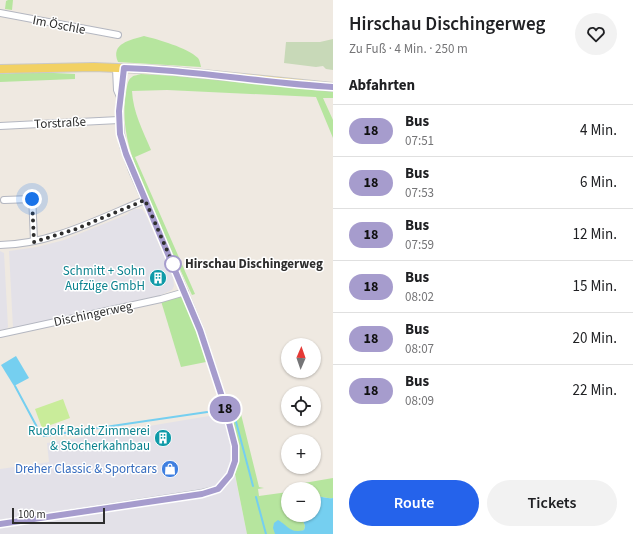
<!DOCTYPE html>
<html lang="de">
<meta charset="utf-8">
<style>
:root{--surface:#fff;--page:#f2f2f2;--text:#202124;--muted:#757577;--line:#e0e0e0;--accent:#2563eb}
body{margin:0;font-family:"Source Sans 3",sans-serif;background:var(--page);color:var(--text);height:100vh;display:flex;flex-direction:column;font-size:15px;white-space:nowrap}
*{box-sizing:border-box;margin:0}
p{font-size:13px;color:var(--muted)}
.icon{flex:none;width:22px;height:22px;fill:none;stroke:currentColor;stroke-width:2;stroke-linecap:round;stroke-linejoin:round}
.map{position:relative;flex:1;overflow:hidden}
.drawer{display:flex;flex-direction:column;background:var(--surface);width:300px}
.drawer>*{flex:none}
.badge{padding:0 8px;border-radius:13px;font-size:14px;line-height:26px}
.needle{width:26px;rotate:2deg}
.buttons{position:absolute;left:281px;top:338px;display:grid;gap:8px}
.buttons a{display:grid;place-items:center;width:40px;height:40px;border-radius:50%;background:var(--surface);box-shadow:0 1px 3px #0004;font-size:20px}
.scale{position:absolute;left:12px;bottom:10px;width:93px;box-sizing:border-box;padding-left:4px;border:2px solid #2e2e2e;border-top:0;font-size:11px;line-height:14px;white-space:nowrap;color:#2e2e2e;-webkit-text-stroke:3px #fff;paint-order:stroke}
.you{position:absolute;width:20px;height:20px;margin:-10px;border:3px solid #fff;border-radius:50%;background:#1a73e8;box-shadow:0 0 0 6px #1a73e833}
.map>.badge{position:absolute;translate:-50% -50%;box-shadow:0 0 0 2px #fff}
h2{padding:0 16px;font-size:15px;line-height:36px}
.round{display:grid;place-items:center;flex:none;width:42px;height:42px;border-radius:21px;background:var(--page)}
.summary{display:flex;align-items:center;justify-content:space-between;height:68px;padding:0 16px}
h1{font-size:19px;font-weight:600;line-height:30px}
.action{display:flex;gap:8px;margin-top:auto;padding:8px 16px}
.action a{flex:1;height:46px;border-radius:24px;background:var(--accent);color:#fff;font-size:16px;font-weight:600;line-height:46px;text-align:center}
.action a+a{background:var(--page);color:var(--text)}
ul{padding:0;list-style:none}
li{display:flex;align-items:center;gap:12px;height:52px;padding:0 16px;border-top:1px solid var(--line)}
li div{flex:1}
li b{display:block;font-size:15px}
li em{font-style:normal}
li .badge{min-width:44px;font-weight:700;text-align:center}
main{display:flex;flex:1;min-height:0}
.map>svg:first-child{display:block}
.industrial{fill:#e3e1e8}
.green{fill:#b6e59e}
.cemetery{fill:#c8d9b8}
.pitch{fill:#c9ec9a}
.water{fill:#75cff0}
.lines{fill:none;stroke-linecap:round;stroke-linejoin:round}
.stream{stroke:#75cff0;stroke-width:2}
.minor-casing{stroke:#b4b7c1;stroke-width:8}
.major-casing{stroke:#c9c9c9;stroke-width:10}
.minor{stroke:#fff;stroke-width:6}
.major{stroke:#f2d163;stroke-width:8}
.line-casing{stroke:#fff;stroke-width:9}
.line{stroke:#a69ccd;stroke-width:6}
.walk{stroke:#2e2e2e;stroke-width:4;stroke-dasharray:0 7.2}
.stop-dot{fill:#fff;stroke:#a69ccd;stroke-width:2}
.labels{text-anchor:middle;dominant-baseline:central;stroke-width:3;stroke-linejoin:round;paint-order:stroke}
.street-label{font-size:13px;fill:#2e2e2e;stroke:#fff}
.stop-label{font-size:13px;font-weight:bold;fill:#2e2e2e;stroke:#fff;text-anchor:start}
.culture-label{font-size:13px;fill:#0d838f;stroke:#fff;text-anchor:end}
.shop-label{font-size:13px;fill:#366cbe;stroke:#fff;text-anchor:end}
</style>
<main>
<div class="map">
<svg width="333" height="534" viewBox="0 0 333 534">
<rect width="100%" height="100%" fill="#efe9e1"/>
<g class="industrial">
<path d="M 135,209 L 142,209 L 146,215 L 173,277 L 174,286 L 172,290 L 161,295 L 13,328 L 9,251 L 37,247 L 64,240 L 128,214 L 129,212 Z"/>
<path d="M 0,251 L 4,253 L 8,327 L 6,329 L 0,330 Z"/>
<path d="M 227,413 L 234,446 L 233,466 L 247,534 L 0,534 L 0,469 L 49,462 L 47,443 Z"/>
</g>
<g class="green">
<path d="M 8,0 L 13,0 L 12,10 L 5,9 L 6,1 Z"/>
<path d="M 144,36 C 157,39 188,48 198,58 C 200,61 200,63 201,67 L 118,62 C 110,43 131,40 144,36 Z"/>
<path d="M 33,72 L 75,74 L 75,79 L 0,82 L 0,74 Z"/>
<path d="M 141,74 L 194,77 L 333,90 L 333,98 L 323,98 L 333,120 L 333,138 L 316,97 L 167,90 L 132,91 C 133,112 143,131 151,150 L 135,157 L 195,294 L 192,295 C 178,265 164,235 152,205 C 136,170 119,133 126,93 C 127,88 127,80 132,77 C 134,75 139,75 141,74 Z"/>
<path d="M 186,295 L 211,361 L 181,367 L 161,301 Z"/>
<path d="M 238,402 L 259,487 L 264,488 L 258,489 L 259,496 L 288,492 L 288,515 L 301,515 L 305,526 L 304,530 C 294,534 288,529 281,522 L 275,534 L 247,534 L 235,474 C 242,448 234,428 228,403 Z"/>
<path d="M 333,478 L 333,498 C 326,499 321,496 314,496 L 314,489 L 297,489 L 298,484 Z"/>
</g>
<path class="cemetery" d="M 333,39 L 333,70 L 326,69 L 323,66 L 316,67 L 284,63 L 286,42 L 320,42 Z"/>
<path class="pitch" d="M 63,399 L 70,418 L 42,428 L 35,409 Z"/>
<g class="water">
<path d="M 16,356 L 29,378 L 14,386 L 1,365 Z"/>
<path d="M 314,496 C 321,496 326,499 333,498 L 333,534 L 275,534 L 273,528 L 274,523 L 278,520 C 288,525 289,534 304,530 L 305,526 L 301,515 L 314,515 Z"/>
</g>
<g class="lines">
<g class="stream">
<path d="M 15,386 L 38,429 L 44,436 L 214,411"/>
<path d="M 235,418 L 253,486"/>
<path d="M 256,497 L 266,534"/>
</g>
<defs>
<g id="minor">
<path d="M 0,13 L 118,35"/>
<path d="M 116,68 L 117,90 L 120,97"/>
<path d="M 0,126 L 119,120"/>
<path d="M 32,194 L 34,241"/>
<path d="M 4,200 L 32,199"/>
<path d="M 0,245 C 52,244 98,219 145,200"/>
<path d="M 0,334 L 161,299 L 185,292"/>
<path d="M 0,524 L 202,493 L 218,489 L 230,475 L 235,461 L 235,446 L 224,403 L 200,329 L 170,257 L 133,173 L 123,146 L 121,134 L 119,111 L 124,68"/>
</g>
<path id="major" d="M 0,69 L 94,67 L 163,70 L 333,87"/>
</defs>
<use href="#minor" class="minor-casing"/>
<use href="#major" class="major-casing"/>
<use href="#minor" class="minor"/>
<use href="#major" class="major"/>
</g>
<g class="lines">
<defs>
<path id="line" d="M 0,524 L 202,494 L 218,489 L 230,475 L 235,461 L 235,446 L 224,403 L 200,330 L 126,154 L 120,134 L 119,111 L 124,68 C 195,70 263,83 333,87"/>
</defs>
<use href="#line" class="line-casing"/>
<use href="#line" class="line"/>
<path class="walk" d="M 32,199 L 34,242 L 76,229 L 145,200 L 173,264"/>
</g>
<defs>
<symbol id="building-disc" viewBox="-11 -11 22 22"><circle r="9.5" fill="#0f9aa8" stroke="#fff"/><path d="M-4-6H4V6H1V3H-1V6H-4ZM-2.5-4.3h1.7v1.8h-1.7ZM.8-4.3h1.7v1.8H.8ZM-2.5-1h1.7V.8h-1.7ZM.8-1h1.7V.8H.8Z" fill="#fff"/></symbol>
<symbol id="shop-disc" viewBox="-11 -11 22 22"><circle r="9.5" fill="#3f7fe0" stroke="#fff"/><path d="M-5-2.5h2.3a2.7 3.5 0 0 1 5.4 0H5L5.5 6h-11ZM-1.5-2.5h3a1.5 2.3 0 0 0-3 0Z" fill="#fff"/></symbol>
</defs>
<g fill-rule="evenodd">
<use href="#building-disc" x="148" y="268" width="20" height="20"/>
<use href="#building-disc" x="153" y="428" width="20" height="20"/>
<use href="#shop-disc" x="160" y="459" width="20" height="20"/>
</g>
<circle class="stop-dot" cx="173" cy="264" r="8"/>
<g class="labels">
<g class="street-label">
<text transform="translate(59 25) rotate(11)">Im Öschle</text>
<text transform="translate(60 123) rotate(-3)">Torstraße</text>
<text transform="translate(93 314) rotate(-12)">Dischingerweg</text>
</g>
<g class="stop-label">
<text x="185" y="264">Hirschau Dischingerweg</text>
</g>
<g class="culture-label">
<text x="145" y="271">Schmitt + Sohn<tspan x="145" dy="15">Aufzüge GmbH</tspan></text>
<text x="150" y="431">Rudolf Raidt Zimmerei<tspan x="150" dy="15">&amp; Stocherkahnbau</tspan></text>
</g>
<g class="shop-label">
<text x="157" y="469">Dreher Classic &amp; Sportcars</text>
</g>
</g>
</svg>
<div class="buttons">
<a><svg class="needle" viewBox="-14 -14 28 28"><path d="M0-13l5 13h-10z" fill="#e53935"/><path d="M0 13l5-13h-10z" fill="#757577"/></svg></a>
<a><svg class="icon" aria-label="locate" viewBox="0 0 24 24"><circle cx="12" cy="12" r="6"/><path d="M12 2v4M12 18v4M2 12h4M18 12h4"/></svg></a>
<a>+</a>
<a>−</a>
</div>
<div class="scale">100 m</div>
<div class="you" style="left:32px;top:199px"></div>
<b class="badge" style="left:225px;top:409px;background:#a69ccd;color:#111">18</b>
</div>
<section class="drawer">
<div class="summary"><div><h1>Hirschau Dischingerweg</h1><p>Zu Fuß · 4 Min. · 250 m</p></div><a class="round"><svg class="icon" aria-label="heart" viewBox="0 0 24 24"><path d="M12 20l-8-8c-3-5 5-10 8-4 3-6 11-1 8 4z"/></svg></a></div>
<h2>Abfahrten</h2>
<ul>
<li><span class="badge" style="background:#a69ccd;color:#111">18</span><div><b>Bus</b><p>07:51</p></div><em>4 Min.</em></li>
<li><span class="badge" style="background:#a69ccd;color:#111">18</span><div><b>Bus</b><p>07:53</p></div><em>6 Min.</em></li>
<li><span class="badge" style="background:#a69ccd;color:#111">18</span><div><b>Bus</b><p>07:59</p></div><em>12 Min.</em></li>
<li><span class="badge" style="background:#a69ccd;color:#111">18</span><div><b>Bus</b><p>08:02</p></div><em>15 Min.</em></li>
<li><span class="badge" style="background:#a69ccd;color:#111">18</span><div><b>Bus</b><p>08:07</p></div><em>20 Min.</em></li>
<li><span class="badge" style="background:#a69ccd;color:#111">18</span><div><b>Bus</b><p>08:09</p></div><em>22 Min.</em></li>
</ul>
<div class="action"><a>Route</a><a>Tickets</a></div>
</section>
</main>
